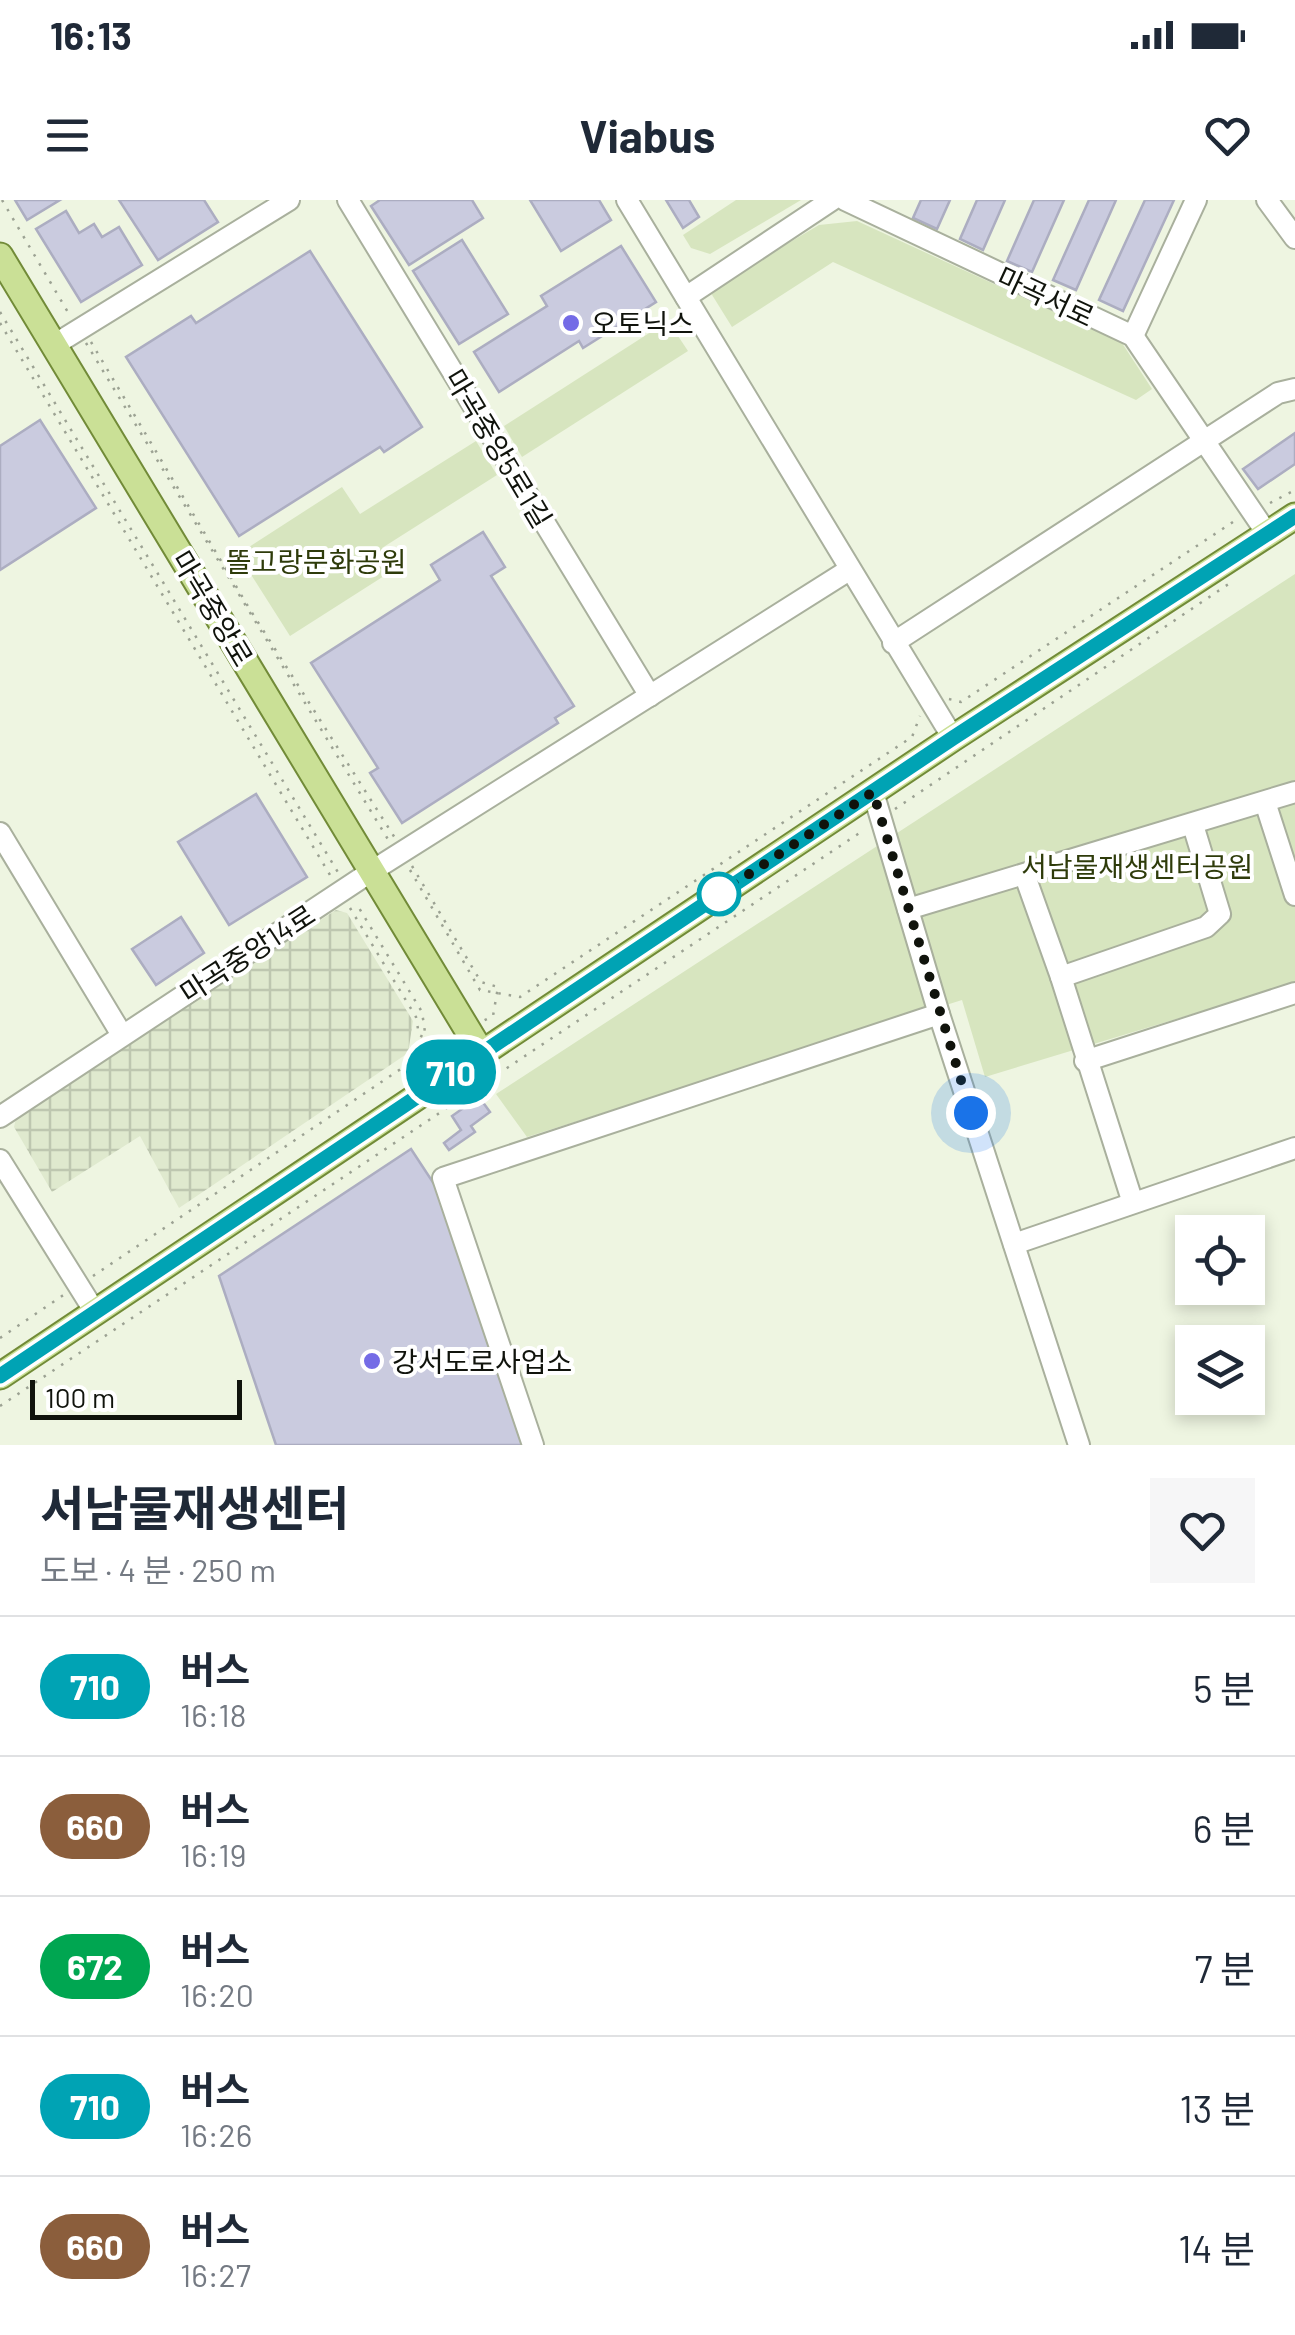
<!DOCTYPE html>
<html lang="ko">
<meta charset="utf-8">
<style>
:root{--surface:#fff;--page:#f6f6f7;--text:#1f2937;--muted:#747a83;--line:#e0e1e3}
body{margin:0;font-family:Barlow,"Noto Sans KR",sans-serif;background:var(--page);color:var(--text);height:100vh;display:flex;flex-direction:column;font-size:38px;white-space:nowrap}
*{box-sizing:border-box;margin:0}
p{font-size:32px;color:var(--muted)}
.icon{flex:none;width:55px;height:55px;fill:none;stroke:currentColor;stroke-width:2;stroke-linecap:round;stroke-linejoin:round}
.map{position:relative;height:1245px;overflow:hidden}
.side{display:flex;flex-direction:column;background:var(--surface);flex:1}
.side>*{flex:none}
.badge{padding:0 20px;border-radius:32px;font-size:35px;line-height:65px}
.buttons{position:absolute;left:1175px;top:1015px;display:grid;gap:20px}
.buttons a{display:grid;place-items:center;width:90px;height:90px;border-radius:0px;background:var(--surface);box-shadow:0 5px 15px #0003;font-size:50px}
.scale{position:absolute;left:30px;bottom:25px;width:212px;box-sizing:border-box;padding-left:10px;border:5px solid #10130c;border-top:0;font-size:28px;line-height:35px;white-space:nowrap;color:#10130c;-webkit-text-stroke:8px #fff;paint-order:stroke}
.you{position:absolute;width:50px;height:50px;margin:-25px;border:8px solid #fff;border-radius:50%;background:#1a73e8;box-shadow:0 0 0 15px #1a73e833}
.map>.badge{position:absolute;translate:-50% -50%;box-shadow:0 0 0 5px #fff}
.round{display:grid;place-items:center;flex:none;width:105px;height:105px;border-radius:0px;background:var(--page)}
.summary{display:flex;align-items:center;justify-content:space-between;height:170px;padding:0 40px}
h1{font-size:48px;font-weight:700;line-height:75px}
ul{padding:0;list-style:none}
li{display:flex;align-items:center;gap:30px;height:140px;padding:0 40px;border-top:2px solid var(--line)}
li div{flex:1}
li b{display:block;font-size:38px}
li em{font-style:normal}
li .badge{min-width:110px;font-weight:700;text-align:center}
.status{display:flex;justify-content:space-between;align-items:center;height:70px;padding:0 50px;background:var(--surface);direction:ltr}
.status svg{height:28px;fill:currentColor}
header{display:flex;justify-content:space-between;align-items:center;height:130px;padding:0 40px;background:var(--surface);font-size:45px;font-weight:700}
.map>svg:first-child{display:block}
.industrial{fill:url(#industrial-grid)}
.green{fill:#d7e5bf}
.building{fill:#cacbdf;stroke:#acadc1;stroke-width:2.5}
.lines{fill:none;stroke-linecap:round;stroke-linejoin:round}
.minor-casing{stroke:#a9b09d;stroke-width:24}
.major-casing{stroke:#728b38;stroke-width:29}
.path{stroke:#9ca293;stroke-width:2.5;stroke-dasharray:2.5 8;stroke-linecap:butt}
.minor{stroke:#fff;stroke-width:20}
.major{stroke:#cae096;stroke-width:25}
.line-casing{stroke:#fff;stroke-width:22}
.line{stroke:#00a3b4;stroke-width:15}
.walk{stroke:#10130c;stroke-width:10;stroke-dasharray:0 18}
.poi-dot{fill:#746be6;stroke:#fff;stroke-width:4}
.stop-dot{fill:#fff;stroke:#00a3b4;stroke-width:5}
.labels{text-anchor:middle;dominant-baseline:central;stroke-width:8;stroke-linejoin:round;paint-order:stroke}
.street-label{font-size:28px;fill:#10130c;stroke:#fff}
.poi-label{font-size:28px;fill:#10130c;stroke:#fff;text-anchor:start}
.park-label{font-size:28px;fill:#2e3b0a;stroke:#fff}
</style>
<div class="status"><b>16:13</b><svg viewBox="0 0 49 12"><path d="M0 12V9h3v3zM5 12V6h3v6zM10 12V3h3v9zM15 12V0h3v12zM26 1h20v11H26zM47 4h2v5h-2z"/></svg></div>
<header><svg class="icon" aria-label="menu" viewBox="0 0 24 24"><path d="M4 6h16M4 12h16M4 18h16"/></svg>Viabus<svg class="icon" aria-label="heart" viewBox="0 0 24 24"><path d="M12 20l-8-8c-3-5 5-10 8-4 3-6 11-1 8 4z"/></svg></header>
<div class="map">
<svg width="1295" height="1245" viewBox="0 0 1295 1245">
<defs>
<pattern id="industrial-grid" width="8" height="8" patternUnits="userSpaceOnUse" patternTransform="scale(2.5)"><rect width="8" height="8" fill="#dfe9ce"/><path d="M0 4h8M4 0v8" fill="none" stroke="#bec7b0"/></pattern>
</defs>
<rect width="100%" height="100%" fill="#eef5e1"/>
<path class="industrial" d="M 336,710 L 347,713 L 413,821 L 408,853 L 179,1008 L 140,936 L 52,992 L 14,927 L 17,914 Z"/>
<g class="green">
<path d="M 736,0 L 801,0 L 710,54 L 691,48 L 683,35 Z"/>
<path d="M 857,21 L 1122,143 L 1152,189 L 1136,200 L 833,62 L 732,127 L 709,90 L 819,25 Z"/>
<path d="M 668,121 L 688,151 L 522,257 L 504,226 Z"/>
<path d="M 476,241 L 497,275 L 382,348 L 395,369 L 290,436 L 238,354 L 342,287 L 360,314 Z"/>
<path d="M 1295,374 L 1295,783 L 985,877 L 962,800 L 527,937 L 496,894 Z"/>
</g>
<g class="building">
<path d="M 15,0 L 60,0 L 27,20 Z"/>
<path d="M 119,0 L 204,0 L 218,22 L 158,60 Z"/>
<path d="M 380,0 L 472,0 L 483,18 L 409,65 L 371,6 Z"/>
<path d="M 530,0 L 599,0 L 611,20 L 561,51 Z"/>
<path d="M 666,0 L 689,0 L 699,17 L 683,28 Z"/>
<path d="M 921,0 L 950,0 L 937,29 L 913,18 Z"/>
<path d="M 977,0 L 1005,0 L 983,50 L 960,39 Z"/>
<path d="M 1034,0 L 1064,0 L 1032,72 L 1007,61 Z"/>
<path d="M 1089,0 L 1116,0 L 1076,90 L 1053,80 Z"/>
<path d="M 1145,0 L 1174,0 L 1123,111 L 1099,100 Z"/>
<path d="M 66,11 L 79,33 L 94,24 L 102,37 L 119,27 L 142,65 L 81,102 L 36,29 Z"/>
<path d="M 462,40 L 508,114 L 459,144 L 413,71 Z"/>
<path d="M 621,46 L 656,102 L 583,148 L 579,141 L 499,192 L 474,152 L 547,106 L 541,96 Z"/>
<path d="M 310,51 L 422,227 L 384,252 L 380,247 L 239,336 L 126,157 L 191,116 L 196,123 Z"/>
<path d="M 40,220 L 96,308 L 0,370 L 0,246 Z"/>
<path d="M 1295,233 L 1295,264 L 1258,289 L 1243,269 Z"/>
<path d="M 483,332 L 505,367 L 491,376 L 574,506 L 555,518 L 558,523 L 402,623 L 370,573 L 378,568 L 311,463 L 440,380 L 431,365 Z"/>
<path d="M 256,594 L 307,677 L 229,725 L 178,642 Z"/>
<path d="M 181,717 L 204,753 L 156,785 L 132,749 Z"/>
<path d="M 479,897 L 490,912 L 471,926 L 475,932 L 449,950 L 444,943 L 461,930 L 452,916 Z"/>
<path d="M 411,949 L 438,990 L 524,1245 L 276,1245 L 219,1076 Z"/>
</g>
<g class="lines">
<defs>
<g id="minor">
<path d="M 348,0 L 650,496"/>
<path d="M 627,0 L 953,538"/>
<path d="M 845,0 L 1133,136 L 1266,332"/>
<path d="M 1267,0 L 1295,38"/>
<path d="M 686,97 L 832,0"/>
<path d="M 1133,136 L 1196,0"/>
<path d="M 54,145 L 289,0"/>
<path d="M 893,443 L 1278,193 L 1295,189"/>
<path d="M 873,592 L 939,814 L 1079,1245"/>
<path d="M 1265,602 L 1295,695"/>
<path d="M 0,633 L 122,835"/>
<path d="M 1025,676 L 1061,777 L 1206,727 L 1220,714 L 1193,625"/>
<path d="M 908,709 L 1295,592"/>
<path d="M 1061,777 L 1132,1000"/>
<path d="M 1085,861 L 1295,793"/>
<path d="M 0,917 L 372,671 L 849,370"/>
<path d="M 0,960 L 95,1112"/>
<path d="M 1014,1044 L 1295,948"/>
<path d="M 533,1245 L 443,978 L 939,814"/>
</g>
<g id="major">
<path d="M 0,56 L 481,852"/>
<path d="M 0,1176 L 953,538 L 1295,316"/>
</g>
</defs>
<use href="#minor" class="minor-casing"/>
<use href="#major" class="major-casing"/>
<g class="path">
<path d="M 2,0 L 69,114"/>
<path d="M 0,112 L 339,674"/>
<path d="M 0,123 L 330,675"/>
<path d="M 91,142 L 249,408 L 395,638"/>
<path d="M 86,143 L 389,641"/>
<path d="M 1270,303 L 1295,290"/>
<path d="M 949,499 L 961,502 L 1236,320"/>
<path d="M 895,609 L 1233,381"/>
<path d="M 412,666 L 481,782 L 498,787 L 493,816 L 483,821"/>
<path d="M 410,670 L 480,790 L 520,797 L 912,537 L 920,516"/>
<path d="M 350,708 L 416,817 L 419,835 L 443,846 L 451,841"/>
<path d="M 93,1076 L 417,858 L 426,839 L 422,812 L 356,703"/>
<path d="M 0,1138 L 65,1094"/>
<path d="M 0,1206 L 864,630"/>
</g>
<use href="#minor" class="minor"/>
<use href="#major" class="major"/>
</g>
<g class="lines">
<defs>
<path id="line" d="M 0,1176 L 953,538 L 1295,316"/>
</defs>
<use href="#line" class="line-casing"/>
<use href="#line" class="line"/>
<path class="walk" d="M 719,694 L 873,592 L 971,913"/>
</g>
<g class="poi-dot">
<circle cx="571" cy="123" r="10"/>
<circle cx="372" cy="1161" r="10"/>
</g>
<circle class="stop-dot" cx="719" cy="694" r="20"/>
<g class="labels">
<g class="street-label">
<text transform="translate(1046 96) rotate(25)">마곡서로</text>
<text transform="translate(499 248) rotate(59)">마곡중앙5로1길</text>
<text transform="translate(213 408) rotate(59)">마곡중앙로</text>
<text transform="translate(247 753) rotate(-33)">마곡중앙14로</text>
</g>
<g class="poi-label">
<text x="591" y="123">오토닉스</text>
<text x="392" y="1161">강서도로사업소</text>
</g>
<g class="park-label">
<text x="316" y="361">똘고랑문화공원</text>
<text x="1137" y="666">서남물재생센터공원</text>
</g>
</g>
</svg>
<div class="buttons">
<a><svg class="icon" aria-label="locate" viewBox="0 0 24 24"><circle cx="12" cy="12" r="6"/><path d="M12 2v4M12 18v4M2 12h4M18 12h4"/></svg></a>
<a><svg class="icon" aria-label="layers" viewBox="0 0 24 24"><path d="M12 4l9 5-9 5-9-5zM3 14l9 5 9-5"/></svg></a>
</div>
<div class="scale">100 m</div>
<div class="you" style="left:971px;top:913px"></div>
<b class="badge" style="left:451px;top:872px;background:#00a3b4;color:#fff">710</b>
</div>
<section class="side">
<div class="summary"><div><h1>서남물재생센터</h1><p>도보 · 4 분 · 250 m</p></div><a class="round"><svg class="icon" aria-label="heart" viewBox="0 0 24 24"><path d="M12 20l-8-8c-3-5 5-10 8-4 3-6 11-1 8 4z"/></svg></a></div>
<ul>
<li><span class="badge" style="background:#00a3b4;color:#fff">710</span><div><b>버스</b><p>16:18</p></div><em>5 분</em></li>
<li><span class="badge" style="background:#8b5e3c;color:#fff">660</span><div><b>버스</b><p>16:19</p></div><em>6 분</em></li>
<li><span class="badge" style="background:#00a651;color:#fff">672</span><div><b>버스</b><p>16:20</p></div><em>7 분</em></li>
<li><span class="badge" style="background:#00a3b4;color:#fff">710</span><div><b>버스</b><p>16:26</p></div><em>13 분</em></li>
<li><span class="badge" style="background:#8b5e3c;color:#fff">660</span><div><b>버스</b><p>16:27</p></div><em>14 분</em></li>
</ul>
</section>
